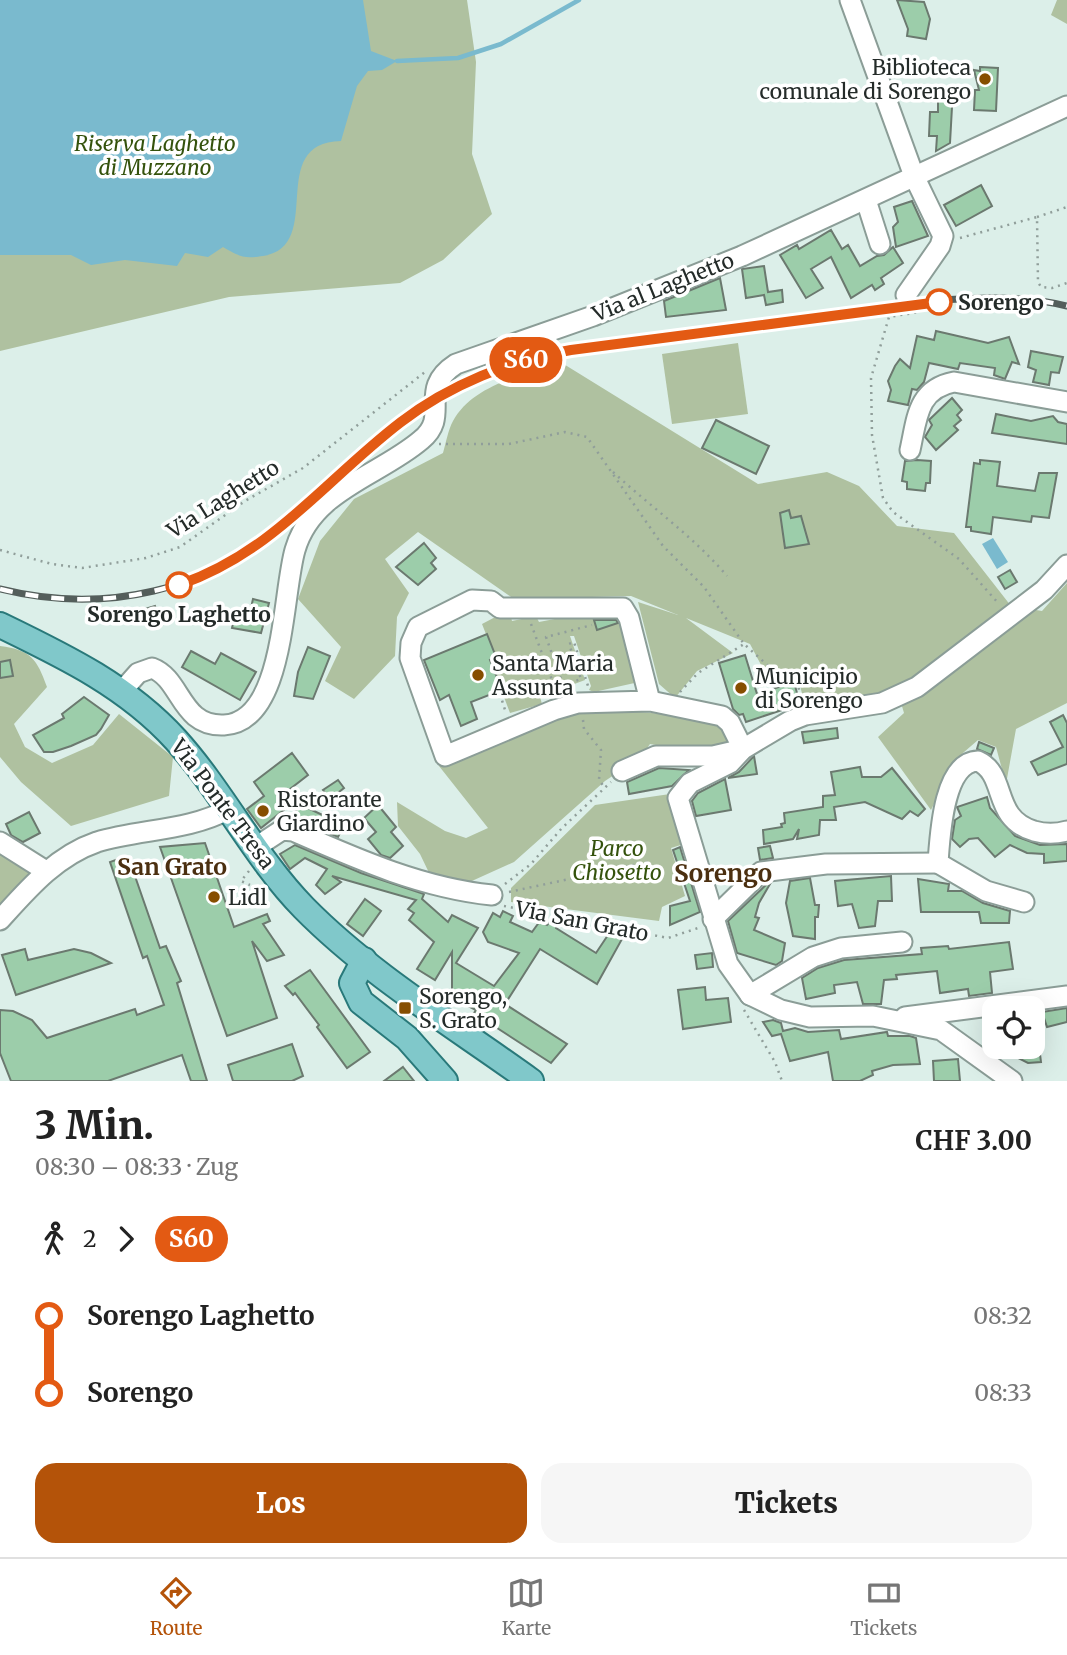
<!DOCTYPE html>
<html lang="de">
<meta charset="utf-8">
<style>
:root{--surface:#fff;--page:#f6f6f6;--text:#222;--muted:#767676;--line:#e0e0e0;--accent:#b45309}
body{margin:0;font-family:Merriweather,serif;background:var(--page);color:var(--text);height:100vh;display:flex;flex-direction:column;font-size:26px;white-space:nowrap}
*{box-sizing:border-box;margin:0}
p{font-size:23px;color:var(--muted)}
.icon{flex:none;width:38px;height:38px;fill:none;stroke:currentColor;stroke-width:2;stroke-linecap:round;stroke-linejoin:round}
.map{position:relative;height:1081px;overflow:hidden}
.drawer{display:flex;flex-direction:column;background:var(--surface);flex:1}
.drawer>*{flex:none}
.badge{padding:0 14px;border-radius:23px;font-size:24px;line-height:46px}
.fabs{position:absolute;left:982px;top:996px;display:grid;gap:14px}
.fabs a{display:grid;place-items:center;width:63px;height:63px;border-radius:14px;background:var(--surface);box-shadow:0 7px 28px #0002;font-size:35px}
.map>.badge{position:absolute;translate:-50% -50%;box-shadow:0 0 0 4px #fff}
.legs{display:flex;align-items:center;gap:10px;height:77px;padding:0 35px;font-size:23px}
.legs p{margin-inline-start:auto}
.headline{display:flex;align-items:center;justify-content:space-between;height:119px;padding:0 35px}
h1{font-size:38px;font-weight:800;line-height:52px}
.button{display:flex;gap:14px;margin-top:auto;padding:14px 35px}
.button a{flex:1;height:80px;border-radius:21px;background:var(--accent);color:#fff;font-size:28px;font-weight:800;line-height:80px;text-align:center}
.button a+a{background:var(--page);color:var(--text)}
ul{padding:0 35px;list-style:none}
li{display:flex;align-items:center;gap:24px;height:77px;font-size:26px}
li i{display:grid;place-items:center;width:10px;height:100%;margin:0 9px;background:currentColor}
li i::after{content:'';width:18px;height:18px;margin:-9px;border:5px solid;border-radius:50%;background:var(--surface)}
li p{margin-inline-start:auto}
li:first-child i{background:linear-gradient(#0000 50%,currentColor 0)}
li:last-child i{background:linear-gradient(currentColor 50%,#0000 0)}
.tab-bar{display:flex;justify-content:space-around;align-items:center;height:98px;border-top:2px solid var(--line);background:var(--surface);font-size:19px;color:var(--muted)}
.tab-bar a{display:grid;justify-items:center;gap:4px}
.tab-bar .active{color:var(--accent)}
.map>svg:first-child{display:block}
.green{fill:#afc1a0}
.water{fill:#7abace}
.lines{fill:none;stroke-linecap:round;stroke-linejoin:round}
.stream{stroke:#7abace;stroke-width:4.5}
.building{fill:#9ccdaa;stroke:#6b796f;stroke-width:2}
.minor-casing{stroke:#8b9d97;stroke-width:23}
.major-casing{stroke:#29797a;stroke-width:28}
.path{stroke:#909e9a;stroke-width:2.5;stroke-dasharray:2 5;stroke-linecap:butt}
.minor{stroke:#fff;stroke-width:19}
.major{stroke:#80c8ca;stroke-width:24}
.rail-casing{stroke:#545e5b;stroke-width:7}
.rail{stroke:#fff;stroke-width:4.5;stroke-dasharray:13;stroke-linecap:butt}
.line-1-casing{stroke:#fff;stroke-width:16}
.line-1{stroke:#e35a13;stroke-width:10}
.poi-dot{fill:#864e00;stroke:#fff;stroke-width:2.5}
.stop-1-dot{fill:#fff;stroke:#e35a13;stroke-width:3.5}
.labels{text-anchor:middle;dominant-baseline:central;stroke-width:7;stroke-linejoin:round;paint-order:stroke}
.poi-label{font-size:21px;fill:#242b29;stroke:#fff;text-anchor:start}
.park-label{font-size:21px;font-style:italic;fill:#34520c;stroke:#fff}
.street-label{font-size:21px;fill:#242b29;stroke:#fff}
.stop-label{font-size:21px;font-weight:bold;fill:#242b29;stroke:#fff;text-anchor:start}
.neighbourhood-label{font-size:23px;font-weight:bold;fill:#4b2f10;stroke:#fff}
.quarter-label{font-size:24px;font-weight:bold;fill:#4b2f10;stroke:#fff}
</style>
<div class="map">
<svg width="1067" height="1081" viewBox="0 0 1067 1081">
<rect width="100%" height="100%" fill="#dcefe9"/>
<g class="green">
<path d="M 0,0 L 467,0 L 476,62 L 472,154 L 492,214 L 443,260 L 400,283 L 229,297 L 0,351 Z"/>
<path d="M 1057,0 L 1067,0 L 1067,24 L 1051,15 Z"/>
<path d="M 738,343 L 748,414 L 672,424 L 662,354 Z"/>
<path d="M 562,363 L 758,484 L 827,472 L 859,486 L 897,526 L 954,533 L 1011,606 L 1042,611 L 1067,583 L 1067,703 L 1016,729 L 1006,784 L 996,747 L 978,740 L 956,759 L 931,810 L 878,737 L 904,713 L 897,689 L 806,710 L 797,673 L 768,678 L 750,644 L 686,618 L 733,653 L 697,671 L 675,698 L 659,684 L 638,602 L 678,615 L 631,596 L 514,599 L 418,532 L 385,559 L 409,593 L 397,617 L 395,656 L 354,699 L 325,681 L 341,647 L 298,599 L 320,541 L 354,499 L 443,453 C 446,443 448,430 453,421 C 473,384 526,374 562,363 Z"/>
<path d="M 591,612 L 597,629 L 625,618 L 639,682 L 594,692 L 589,690 L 591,686 L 574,636 L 570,636 L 585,680 L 540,697 L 542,704 L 510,713 L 490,660 L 495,657 L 482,624 L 501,614 L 510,614 L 512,621 L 536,616 L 539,622 Z"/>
<path d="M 0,646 C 31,650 37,659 47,687 L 14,724 L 25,747 L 52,763 L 93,745 L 119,714 L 173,757 L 169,796 L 71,826 L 21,782 L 0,757 Z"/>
<path d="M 583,707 L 710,718 L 724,727 L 730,747 L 711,754 L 650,744 L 641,757 L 605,781 L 514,862 L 463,885 L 432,879 L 420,854 L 398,826 L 397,802 L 445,831 L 466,838 L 488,828 L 439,766 Z"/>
<path d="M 670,794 L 684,844 L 671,848 L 685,896 L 662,907 L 659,921 L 511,902 L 511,888 L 595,805 Z"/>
<path d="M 0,842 L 46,871 L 0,920 Z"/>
</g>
<g class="water">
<path d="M 0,0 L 363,0 L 371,51 L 397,61 L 382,70 L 368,71 L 357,86 L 341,141 C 264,143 327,246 263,256 C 243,259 241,257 223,247 L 208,257 L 185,253 L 177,266 L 125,260 L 91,265 L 71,255 L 0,255 Z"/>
<path d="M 993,538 L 1008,562 L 997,569 L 982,544 Z"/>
</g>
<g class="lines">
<path class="stream" d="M 397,61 L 458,58 L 501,44 L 579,0"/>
</g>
<g class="building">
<path d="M 897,0 L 924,2 L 930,19 L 926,39 L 907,36 L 908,29 Z"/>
<path d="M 980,67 L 998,68 L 996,111 L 974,110 L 975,90 L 979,90 L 974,70 L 980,71 Z"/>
<path d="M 953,89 L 950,143 L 936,151 L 937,136 L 929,136 L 930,112 L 938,112 L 938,94 Z"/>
<path d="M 981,185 L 992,206 L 956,226 L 944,205 Z"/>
<path d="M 912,201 L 928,236 L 896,247 L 893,227 L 898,222 L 894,207 Z"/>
<path d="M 831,230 L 842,249 L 848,245 L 860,266 L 877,256 L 884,255 L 893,247 L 903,263 L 881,278 L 884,284 L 875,290 L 872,285 L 851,298 L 831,257 L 811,269 L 823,288 L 806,298 L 780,255 L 797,245 L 799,249 Z"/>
<path d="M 764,266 L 768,292 L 782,290 L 783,302 L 766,305 L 764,295 L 746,298 L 742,269 Z"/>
<path d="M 720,278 L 726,310 L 666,317 L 664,301 Z"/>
<path d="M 936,331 L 988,343 L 1009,337 L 1019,364 L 1012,362 L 1005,379 L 994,375 L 995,368 L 960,363 L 958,369 L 929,363 L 924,382 L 917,390 L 912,389 L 908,405 L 888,401 L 891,390 L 888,381 L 895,366 L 900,359 L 910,368 L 917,336 L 934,340 Z"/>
<path d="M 1031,351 L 1063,357 L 1059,373 L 1051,372 L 1049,385 L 1033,382 L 1036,370 L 1028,367 Z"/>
<path d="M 952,398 L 962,410 L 957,415 L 961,420 L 954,426 L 958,430 L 936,450 L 925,437 L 932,425 L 929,420 Z"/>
<path d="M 996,414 L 1031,421 L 1053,416 L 1058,422 L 1067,424 L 1067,444 L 992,433 Z"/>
<path d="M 716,420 L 769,446 L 756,474 L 702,448 Z"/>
<path d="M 917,460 L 931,461 L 930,483 L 926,483 L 925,491 L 907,489 L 907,482 L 902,481 L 905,461 Z"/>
<path d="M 980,460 L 1000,462 L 997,486 L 1035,491 L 1039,473 L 1057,473 L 1049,518 L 1032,516 L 1031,522 L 993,517 L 991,534 L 971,531 L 971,527 L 966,527 L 974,463 L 980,464 Z"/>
<path d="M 789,510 L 791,518 L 801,516 L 809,544 L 785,548 L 780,513 Z"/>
<path d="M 424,543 L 436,558 L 431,563 L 436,569 L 418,585 L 396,567 Z"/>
<path d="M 1010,570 L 1017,582 L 1005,589 L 998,577 Z"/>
<path d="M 253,599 L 269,603 L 261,633 L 232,628 L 236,610 L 242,611 L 243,606 L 251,608 Z"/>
<path d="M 155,606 L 158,616 L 148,619 L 145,609 Z"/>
<path d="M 594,620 L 616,620 L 618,623 L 597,630 Z"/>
<path d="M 487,634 L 496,657 L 490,660 L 502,690 L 471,702 L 477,719 L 461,726 L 449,695 L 440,700 L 424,660 Z"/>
<path d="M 308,647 L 330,656 L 313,699 L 294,696 L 298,672 Z"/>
<path d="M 191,651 L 215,664 L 221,653 L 256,672 L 240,700 L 182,667 Z"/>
<path d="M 745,655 L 757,694 L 794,682 L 800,704 L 746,722 L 743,714 L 739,715 L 733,709 L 719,663 Z"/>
<path d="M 10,660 L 13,676 L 0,678 L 0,662 Z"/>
<path d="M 84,697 L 109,715 L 101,729 L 96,735 L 71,746 L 53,752 L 44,752 L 33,735 L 64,718 L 62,714 Z"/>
<path d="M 1063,715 L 1067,723 L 1067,764 L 1038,775 L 1031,762 L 1063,747 L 1050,722 Z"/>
<path d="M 837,728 L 838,738 L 804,743 L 802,732 Z"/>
<path d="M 979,742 L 994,748 L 991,755 L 977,749 Z"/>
<path d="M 292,753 L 308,775 L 281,796 L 294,802 L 261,828 L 247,809 L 264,796 L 254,782 Z"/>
<path d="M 754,756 L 757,774 L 728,778 L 739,772 Z"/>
<path d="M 860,767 L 862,777 L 881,777 L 892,768 L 925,809 L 918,816 L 910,811 L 902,819 L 865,802 L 834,807 L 836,820 L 820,820 L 819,835 L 797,839 L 799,829 L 793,839 L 764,844 L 763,830 L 782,827 L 781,824 L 785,823 L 784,813 L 823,807 L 823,796 L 835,795 L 831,772 Z"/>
<path d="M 659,768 L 689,770 L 672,786 L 629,794 L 627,782 Z"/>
<path d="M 725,779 L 731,810 L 696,816 L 692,801 L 698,793 Z"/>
<path d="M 338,780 L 344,788 L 330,799 L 323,790 Z"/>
<path d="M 987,797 L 990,808 L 1015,836 L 1040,845 L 1067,844 L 1067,861 L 1044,863 L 1044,854 L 1027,853 L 1010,845 L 995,857 L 978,838 L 969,839 L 960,847 L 952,839 L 955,820 L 961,816 L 957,807 Z"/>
<path d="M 299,804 L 344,825 L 338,837 L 292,819 Z"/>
<path d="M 378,805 L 396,827 L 391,832 L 403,846 L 390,858 L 381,855 L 368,839 L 376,832 L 364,818 Z"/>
<path d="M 29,812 L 40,833 L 23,842 L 11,835 L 6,824 Z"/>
<path d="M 205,843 L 234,927 L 267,914 L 270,921 L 263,924 L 284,955 L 267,961 L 252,941 L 277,1018 L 227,1036 L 160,847 Z"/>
<path d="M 295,845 L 361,873 L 424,894 L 422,899 L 448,922 L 452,915 L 478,928 L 456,963 L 494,986 L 519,953 L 488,942 L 483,932 L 493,913 L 500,917 L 503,911 L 513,916 L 510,922 L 532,932 L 540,921 L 547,925 L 562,910 L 556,928 L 596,953 L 612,929 L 623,931 L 622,939 L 597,984 L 540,949 L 505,1004 L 567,1044 L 551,1063 L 474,1013 L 476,1010 L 452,998 L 452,952 L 435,980 L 417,969 L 434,942 L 409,920 L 414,913 L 408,909 L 416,900 L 332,876 L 341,882 L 325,894 L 316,885 L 327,869 L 305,858 L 290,869 L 280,854 Z"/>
<path d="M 770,846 L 773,858 L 760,860 L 758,848 Z"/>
<path d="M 680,847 L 700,912 L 670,925 L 670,906 L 690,901 L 673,850 Z"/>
<path d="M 121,858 L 122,861 L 129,859 L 160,948 L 166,946 L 181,981 L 177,983 L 207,1081 L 191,1081 L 182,1055 L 108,1081 L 11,1081 L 0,1053 L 0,1010 L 13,1011 L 32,1020 L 47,1038 L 135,1009 L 137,1015 L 164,1005 L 147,956 L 143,958 L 110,862 Z"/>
<path d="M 891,876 L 892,901 L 878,901 L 875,926 L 859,928 L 852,904 L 838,906 L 835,881 Z"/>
<path d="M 810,878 L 815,905 L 819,905 L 818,917 L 815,917 L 815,939 L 793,936 L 786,903 L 790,881 Z"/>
<path d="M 918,879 L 949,884 L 948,891 L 962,891 L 983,903 L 1010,911 L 1009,923 L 981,923 L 979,912 L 921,912 Z"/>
<path d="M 767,884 L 770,884 L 759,903 L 755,917 L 759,918 L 754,930 L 785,943 L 782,961 L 776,965 L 737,953 L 728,921 Z"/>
<path d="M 365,899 L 381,911 L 363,936 L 347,924 Z"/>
<path d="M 1009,942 L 1013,969 L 990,972 L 992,993 L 969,996 L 968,989 L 940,993 L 937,971 L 896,975 L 897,979 L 884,980 L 881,1004 L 863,1004 L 857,982 L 834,985 L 835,993 L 806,999 L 802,978 L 818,968 L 844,960 L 922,954 L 921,948 L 948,946 L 949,949 Z"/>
<path d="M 25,949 L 28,960 L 74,949 L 91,953 L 111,963 L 16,995 L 2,955 Z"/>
<path d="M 712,953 L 713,967 L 697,969 L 695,955 Z"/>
<path d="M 310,970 L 370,1052 L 347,1068 L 317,1027 L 319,1025 L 295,993 L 293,995 L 285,986 Z"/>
<path d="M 705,987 L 706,1000 L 728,998 L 731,1022 L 683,1029 L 678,990 Z"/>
<path d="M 1067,1008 L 1067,1022 L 1047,1027 L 1042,1012 Z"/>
<path d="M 773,1020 L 781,1023 L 783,1031 L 795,1028 L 808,1032 L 839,1030 L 841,1039 L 887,1032 L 888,1036 L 910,1036 L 916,1038 L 920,1064 L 893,1065 L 872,1071 L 873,1075 L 860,1081 L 833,1081 L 828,1052 L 790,1061 L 781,1034 L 772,1036 L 763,1022 Z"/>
<path d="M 292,1044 L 303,1076 L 292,1081 L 233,1081 L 228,1065 Z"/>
<path d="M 995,1046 L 1039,1046 L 1041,1062 L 1028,1063 Z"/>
<path d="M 958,1059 L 960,1081 L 934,1081 L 933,1061 Z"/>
<path d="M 403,1067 L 414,1081 L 384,1081 Z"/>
</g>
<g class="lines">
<defs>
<g id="minor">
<path d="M 850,0 L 914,176 L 943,236 L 940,246 L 906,295"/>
<path d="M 866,200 L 880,244"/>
<path d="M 910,450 C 917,419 917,389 954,382 L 1067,402"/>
<path d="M 122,691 L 138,673 L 152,668 C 182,679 180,727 224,725 C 285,722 282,595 295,550 C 312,490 379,476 421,440 C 452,415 416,390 456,364 L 593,316 L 742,256 L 1067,106"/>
<path d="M 650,701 L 578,703 L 554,710 L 445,756 L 410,658 L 411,643 L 418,627 L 472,600 L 491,601 L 500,608 L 623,608 L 629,618 L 650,701 L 722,716 L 730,723 L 743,749"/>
<path d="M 622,771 L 656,756 L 713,756 L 739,750"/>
<path d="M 0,842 L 46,871"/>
<path d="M 256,847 L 282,830 L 293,831 C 357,859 422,888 492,895"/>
<path d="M 1024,902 L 986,891 L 938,863 C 940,836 943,762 978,761 C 1008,775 991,818 1034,831 C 1045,834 1056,834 1067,831"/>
<path d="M 713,919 L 761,872 L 826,864 L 938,863"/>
<path d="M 0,920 C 28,889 56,856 97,842 C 140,829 189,831 229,809"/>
<path d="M 750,995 L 813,957 L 841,948 L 902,942"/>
<path d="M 905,1017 L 1067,996"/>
<path d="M 1012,1081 L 941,1030 L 873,1016 L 810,1017 L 781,1010 L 750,995 L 728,964 L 678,798 L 690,783 L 730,763 L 743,749 L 790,721 L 805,715 L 882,703 L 917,687 L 1044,590 L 1067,565"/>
</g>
<g id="major">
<path d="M 0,625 C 64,656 127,686 176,740 C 223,792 255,858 304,908 C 370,975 455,1026 531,1081"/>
<path d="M 364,960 L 352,983 L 361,1002 L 407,1038 L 445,1081"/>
</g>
</defs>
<use href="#minor" class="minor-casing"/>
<use href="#major" class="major-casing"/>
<g class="path">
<path d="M 1037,217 L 1067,207"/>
<path d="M 960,238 L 1037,217 L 1038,282 L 1041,287 L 1052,288 L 1067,283"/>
<path d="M 929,293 L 940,291"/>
<path d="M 919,308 L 919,312 L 889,317 L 871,378 L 872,435 L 883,498 L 893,512 L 959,559 L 999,604"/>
<path d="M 439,444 L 509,444 L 565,432 L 587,437 L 663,546 L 704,587 L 744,644 L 784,680 L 830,672"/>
<path d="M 613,472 C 651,507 694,537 727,576"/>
<path d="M 0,550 L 52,564 L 82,568 L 146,558 L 180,547 L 245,501 L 303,468 L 425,372"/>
<path d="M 531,624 L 555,688 L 581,679 L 569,644 L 574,642 L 588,686"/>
<path d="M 797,681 L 801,698"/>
<path d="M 563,685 L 546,637 L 592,625"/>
<path d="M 680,692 L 698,673 L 744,644"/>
<path d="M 500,694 L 506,713"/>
<path d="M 583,720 L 584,729 L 601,750 L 599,780 L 605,788"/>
<path d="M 249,871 L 241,881 L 250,885"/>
<path d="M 505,884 L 531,864 L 562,828 L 611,782"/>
<path d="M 509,892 L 648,862"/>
<path d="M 504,906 L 668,938 L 698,928"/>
<path d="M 744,1010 L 775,1062 L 782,1081"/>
</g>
<use href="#minor" class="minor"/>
<use href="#major" class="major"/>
<defs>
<path id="rail" d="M 0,589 C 105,615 208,591 290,521 C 345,474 392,422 456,388 C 482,375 513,361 542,355 C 614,339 690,334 764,325 C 856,313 977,284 1067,306"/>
</defs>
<use href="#rail" class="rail-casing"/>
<use href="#rail" class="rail"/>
</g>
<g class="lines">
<defs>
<path id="line-1" d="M 179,585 C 274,552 325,480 401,422 C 449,385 511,360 571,350 L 939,302"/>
</defs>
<use href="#line-1" class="line-1-casing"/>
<use href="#line-1" class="line-1"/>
</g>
<g class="poi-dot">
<circle cx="985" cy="79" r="7"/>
<circle cx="478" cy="675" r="7"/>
<circle cx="741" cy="688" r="7"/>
<circle cx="263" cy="811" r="7"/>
<circle cx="214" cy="897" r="7"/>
<rect x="398" y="1001" width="14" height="14" rx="3.5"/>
</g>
<g class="stop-1-dot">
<circle cx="939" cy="302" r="12"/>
<circle cx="179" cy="585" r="12"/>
</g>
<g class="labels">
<g class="poi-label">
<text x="971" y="67" text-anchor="end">Biblioteca<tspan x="971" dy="24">comunale di Sorengo</tspan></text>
<text x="492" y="663">Santa Maria<tspan x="492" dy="24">Assunta</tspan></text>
<text x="755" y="676">Municipio<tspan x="755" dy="24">di Sorengo</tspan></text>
<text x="277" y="799">Ristorante<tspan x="277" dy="24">Giardino</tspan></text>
<text x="228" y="897">Lidl</text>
<text x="419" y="996">Sorengo,<tspan x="419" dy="24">S. Grato</tspan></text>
</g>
<g class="park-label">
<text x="155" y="143">Riserva Laghetto<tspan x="155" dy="24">di Muzzano</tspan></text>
<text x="617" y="848">Parco<tspan x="617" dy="24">Chiosetto</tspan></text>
</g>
<g class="street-label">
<text transform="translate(663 287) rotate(-22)">Via al Laghetto</text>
<text transform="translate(223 499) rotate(-32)">Via Laghetto</text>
<text transform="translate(223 804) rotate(53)">Via Ponte Tresa</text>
<text transform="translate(582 921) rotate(11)">Via San Grato</text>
</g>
<g class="stop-label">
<text x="958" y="302">Sorengo</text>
<text x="179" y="614" text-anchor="middle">Sorengo Laghetto</text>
</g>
<g class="neighbourhood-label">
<text x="172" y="866">San Grato</text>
</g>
<g class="quarter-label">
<text x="723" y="873">Sorengo</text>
</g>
</g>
</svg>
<div class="fabs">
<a><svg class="icon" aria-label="locate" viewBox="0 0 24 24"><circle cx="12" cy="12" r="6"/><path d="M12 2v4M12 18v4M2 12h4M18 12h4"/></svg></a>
</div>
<b class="badge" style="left:526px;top:360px;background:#e35a13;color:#fff">S60</b>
</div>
<section class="drawer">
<div class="headline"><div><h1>3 Min.</h1><p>08:30 – 08:33 · Zug</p></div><b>CHF 3.00</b></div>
<div class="legs"><svg class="icon" aria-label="walk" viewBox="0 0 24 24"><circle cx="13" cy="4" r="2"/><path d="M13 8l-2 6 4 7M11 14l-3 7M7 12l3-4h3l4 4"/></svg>2<svg class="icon" aria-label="forward" viewBox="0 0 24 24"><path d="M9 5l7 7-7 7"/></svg><b class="badge" style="background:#e35a13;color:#fff">S60</b></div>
<ul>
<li><i style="color:#e35a13"></i><b>Sorengo Laghetto</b><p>08:32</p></li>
<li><i style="color:#e35a13"></i><b>Sorengo</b><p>08:33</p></li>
</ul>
<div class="button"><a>Los</a><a>Tickets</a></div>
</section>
<nav class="tab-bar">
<a class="active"><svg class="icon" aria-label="directions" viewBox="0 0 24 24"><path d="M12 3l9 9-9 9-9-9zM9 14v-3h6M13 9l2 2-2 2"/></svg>Route</a>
<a><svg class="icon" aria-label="map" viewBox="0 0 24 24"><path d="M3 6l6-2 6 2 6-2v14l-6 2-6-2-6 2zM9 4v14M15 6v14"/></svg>Karte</a>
<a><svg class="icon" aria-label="tickets" viewBox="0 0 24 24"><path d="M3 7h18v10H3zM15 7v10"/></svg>Tickets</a>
</nav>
